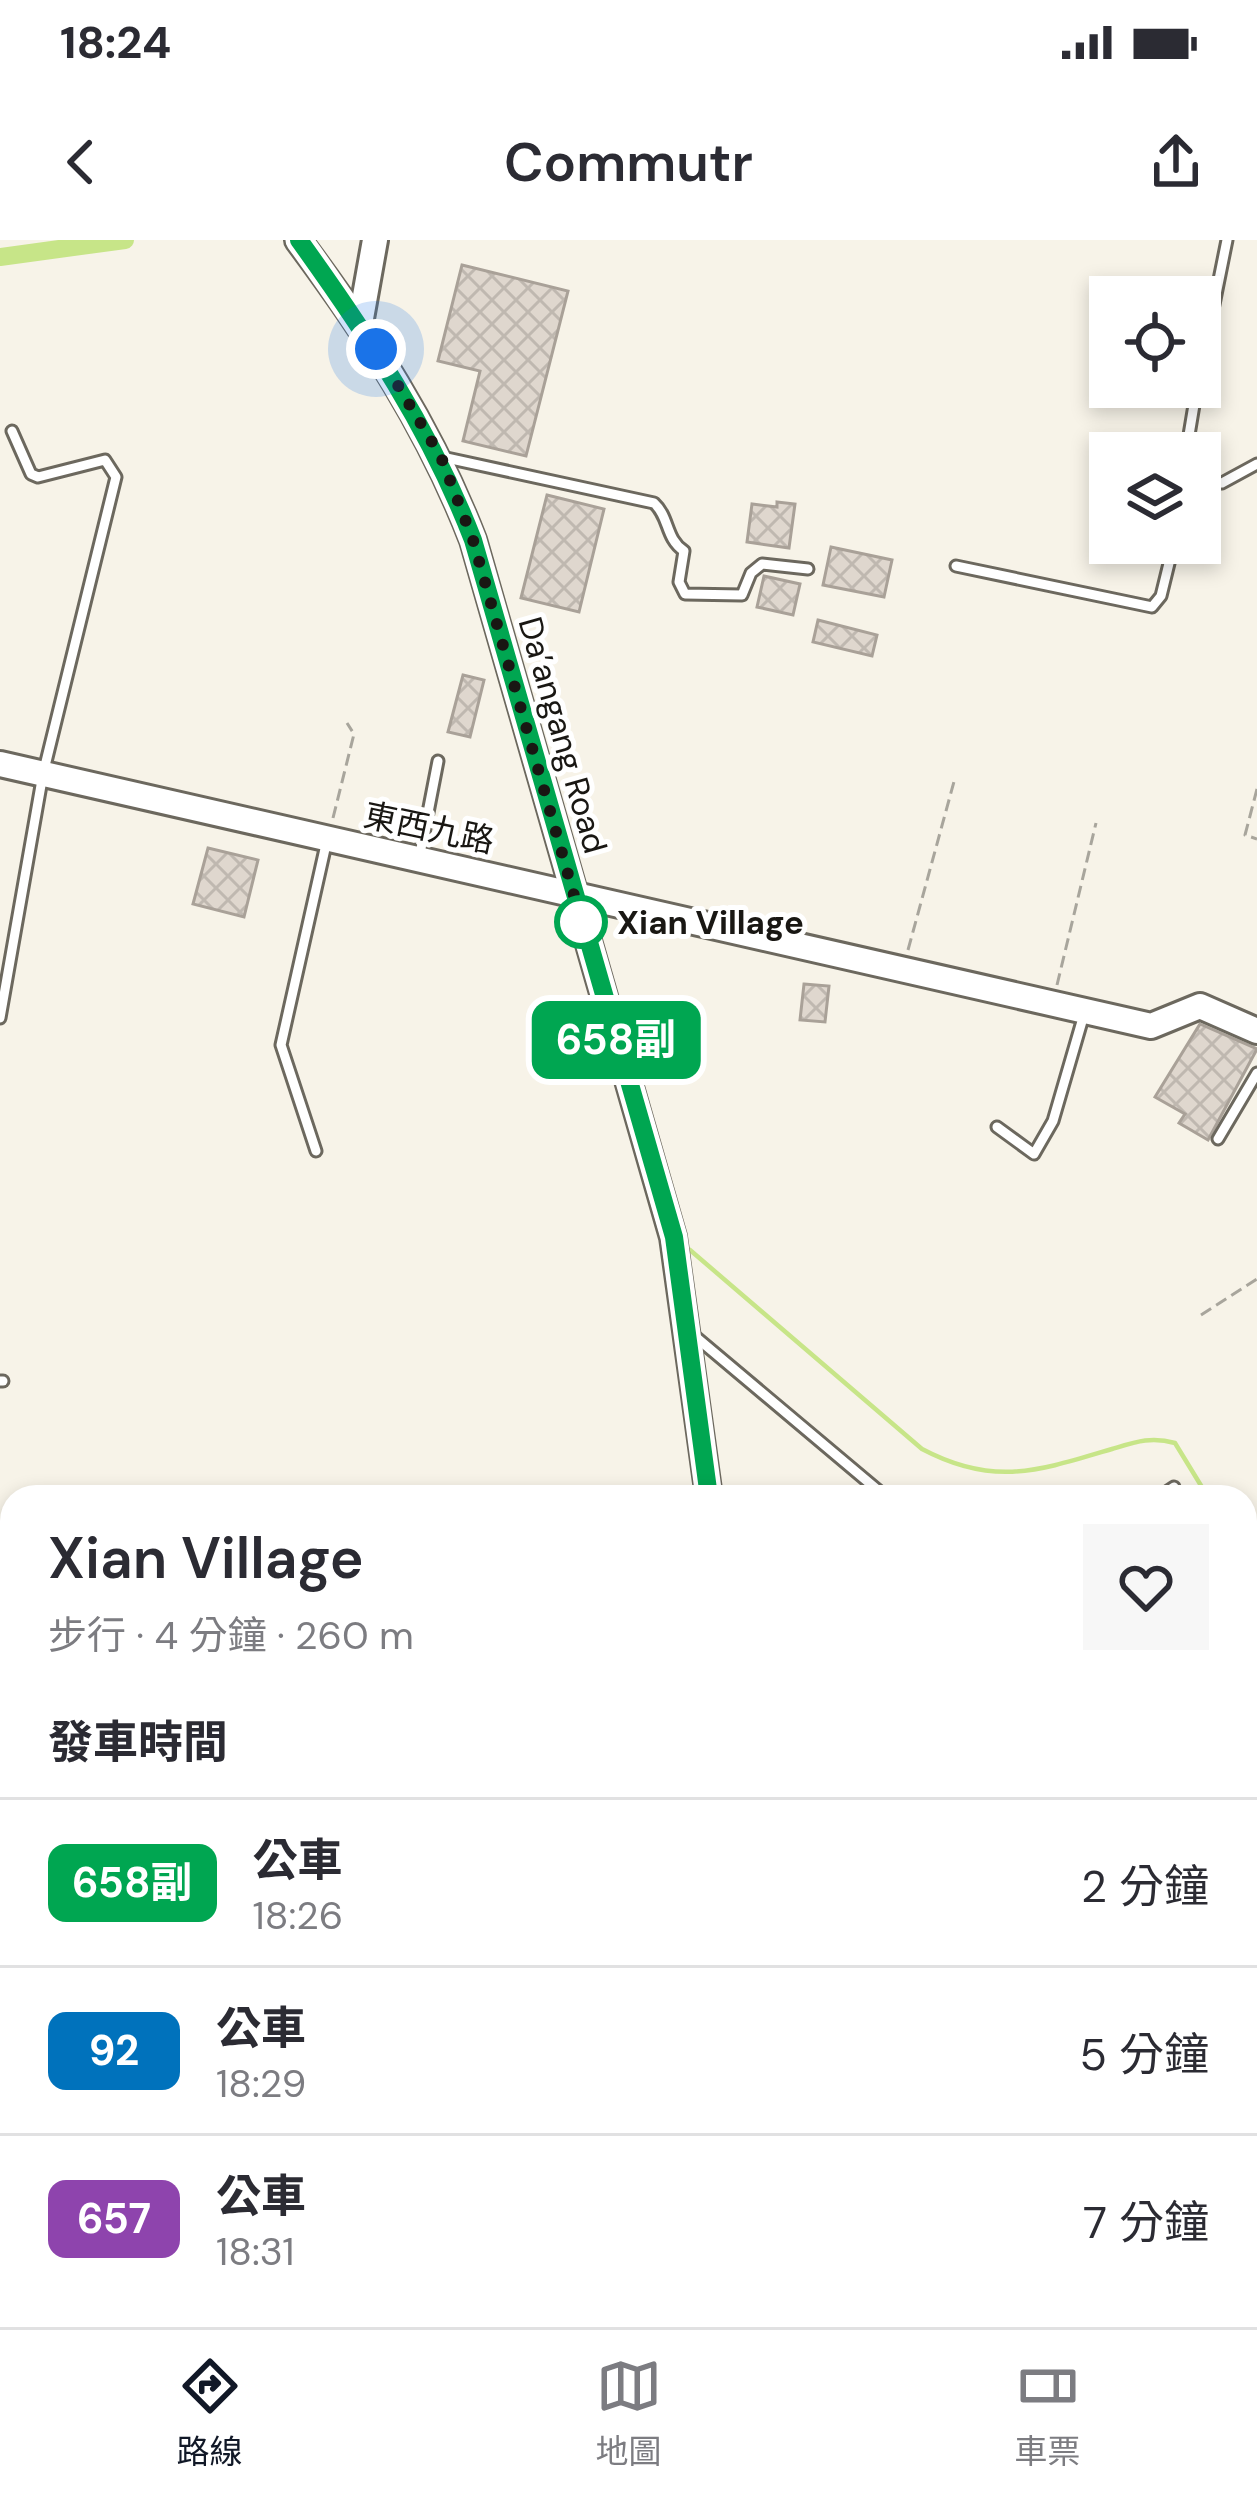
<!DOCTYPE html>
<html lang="zh-TW">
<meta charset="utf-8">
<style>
:root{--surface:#fff;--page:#f7f7f7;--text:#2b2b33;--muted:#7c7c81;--line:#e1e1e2;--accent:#111827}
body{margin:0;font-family:"DM Sans","Noto Sans TC",sans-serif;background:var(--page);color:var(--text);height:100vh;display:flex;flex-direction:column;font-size:45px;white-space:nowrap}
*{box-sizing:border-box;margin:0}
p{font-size:39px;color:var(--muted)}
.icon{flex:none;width:66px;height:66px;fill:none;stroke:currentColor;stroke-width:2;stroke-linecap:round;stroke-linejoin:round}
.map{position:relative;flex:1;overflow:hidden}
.sheet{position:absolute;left:0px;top:1245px;width:1257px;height:843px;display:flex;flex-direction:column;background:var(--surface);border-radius:36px 36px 0 0;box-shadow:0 6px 18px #0003}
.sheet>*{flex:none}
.badge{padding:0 24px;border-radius:18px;font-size:42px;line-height:78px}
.controls{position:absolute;left:1089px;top:36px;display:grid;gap:24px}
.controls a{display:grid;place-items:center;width:132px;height:132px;border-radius:0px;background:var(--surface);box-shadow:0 6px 18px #0003;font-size:60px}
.you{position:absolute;width:60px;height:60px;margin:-30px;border:9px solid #fff;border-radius:50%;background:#1a73e8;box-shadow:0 0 0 18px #1a73e833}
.map>.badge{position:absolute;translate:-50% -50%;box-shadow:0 0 0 6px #fff}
h2{padding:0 48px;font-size:45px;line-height:108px}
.round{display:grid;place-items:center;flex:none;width:126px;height:126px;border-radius:0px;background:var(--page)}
.head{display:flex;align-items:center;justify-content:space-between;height:204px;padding:0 48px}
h1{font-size:57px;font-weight:600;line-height:90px}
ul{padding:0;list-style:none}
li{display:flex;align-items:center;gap:36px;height:168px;padding:0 48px;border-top:3px solid var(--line)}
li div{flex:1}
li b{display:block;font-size:45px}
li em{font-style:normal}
li .badge{min-width:132px;font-weight:700;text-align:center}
.status{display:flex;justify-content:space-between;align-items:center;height:84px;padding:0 60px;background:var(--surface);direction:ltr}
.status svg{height:33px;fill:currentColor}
header{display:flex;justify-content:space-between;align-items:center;height:156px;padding:0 48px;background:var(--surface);font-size:54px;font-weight:600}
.tab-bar{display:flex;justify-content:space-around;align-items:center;height:168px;border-top:3px solid var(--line);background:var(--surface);font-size:33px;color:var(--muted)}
.tab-bar a{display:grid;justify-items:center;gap:6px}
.tab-bar .active{color:var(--accent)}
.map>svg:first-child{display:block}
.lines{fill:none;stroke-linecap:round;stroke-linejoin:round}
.stream{stroke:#c7e588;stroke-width:4.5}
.canal{stroke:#c7e588;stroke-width:18}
.building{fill:url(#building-cross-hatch);stroke:#a9a198;stroke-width:3}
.lane-casing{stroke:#6c685e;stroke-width:15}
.street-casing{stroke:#6c685e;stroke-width:22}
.secondary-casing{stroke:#6c685e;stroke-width:30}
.path{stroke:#a8a59c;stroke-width:3;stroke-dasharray:12 6;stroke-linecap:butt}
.lane{stroke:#fff;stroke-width:9}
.street{stroke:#fff;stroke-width:16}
.secondary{stroke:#fff;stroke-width:24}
.line-casing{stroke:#fff;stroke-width:27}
.line{stroke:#00a651;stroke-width:18}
.walk{stroke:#191713;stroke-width:12;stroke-dasharray:0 21.6}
.stop-dot{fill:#fff;stroke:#00a651;stroke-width:6}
.labels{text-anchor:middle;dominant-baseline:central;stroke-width:10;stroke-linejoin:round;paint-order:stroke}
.street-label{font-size:33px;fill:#191713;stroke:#fff}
.stop-label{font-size:33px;font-weight:bold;fill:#191713;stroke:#fff;text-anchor:start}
</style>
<div class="status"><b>18:24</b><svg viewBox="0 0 49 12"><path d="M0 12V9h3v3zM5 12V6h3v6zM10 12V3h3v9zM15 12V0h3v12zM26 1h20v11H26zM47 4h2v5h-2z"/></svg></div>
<header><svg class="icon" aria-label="back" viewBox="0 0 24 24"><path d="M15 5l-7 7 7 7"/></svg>Commutr<svg class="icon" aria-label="share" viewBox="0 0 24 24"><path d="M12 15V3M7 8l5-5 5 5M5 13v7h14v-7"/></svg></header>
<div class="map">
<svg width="1257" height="2087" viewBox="0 0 1257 2087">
<defs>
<pattern id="building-cross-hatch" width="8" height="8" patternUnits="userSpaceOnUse" patternTransform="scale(3)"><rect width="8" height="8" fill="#dfd7ce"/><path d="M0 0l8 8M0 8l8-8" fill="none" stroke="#bfb8b0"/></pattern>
</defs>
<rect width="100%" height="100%" fill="#f7f3e8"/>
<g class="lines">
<g class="stream">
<path d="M 690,1010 L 922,1209 C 994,1247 1038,1231 1112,1209 C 1135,1202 1151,1196 1175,1203 L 1208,1257"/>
<path d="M 1245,1318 L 1257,1338"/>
<path d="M 0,1636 L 0,1641"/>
<path d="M 0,1671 L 12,1675"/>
<path d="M 0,1707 L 12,1800"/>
<path d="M 1245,1908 L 1257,1910"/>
<path d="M 310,2076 L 313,2087"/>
</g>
<path class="canal" d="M 0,17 L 125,0"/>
</g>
<g class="building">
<path d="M 462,25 L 568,51 L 526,216 L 463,201 L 480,131 L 438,121 Z"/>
<path d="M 547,255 L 604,269 L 579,372 L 521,358 Z"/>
<path d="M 777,262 L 795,264 L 789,308 L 747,302 L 752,264 L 777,267 Z"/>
<path d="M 831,307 L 892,320 L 884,357 L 823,345 Z"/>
<path d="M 764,336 L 800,344 L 793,375 L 757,367 Z"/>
<path d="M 818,380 L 877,395 L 872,416 L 813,402 Z"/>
<path d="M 463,435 L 484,440 L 470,497 L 448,492 Z"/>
<path d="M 208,608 L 258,620 L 244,677 L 193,664 Z"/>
<path d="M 804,744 L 829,746 L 825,782 L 800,780 Z"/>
<path d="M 1200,784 L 1257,809 L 1208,900 L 1179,883 L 1185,874 L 1155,857 Z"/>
</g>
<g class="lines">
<defs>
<g id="lane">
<path d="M 1200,134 L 1227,0"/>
<path d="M 1186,213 L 1197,147"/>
<path d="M 442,217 L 654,263 C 670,278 665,298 684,311 L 679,342 L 685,354 L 742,355 L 751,333 L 762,324 L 808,329"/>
<path d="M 1200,244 L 1222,243 L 1257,224"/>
<path d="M 956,326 L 1152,367 L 1161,356 L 1174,303"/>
<path d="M 419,619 L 438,521"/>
<path d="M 0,778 L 43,534 L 116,237 L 105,220 L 38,237 L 31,234 L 12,191"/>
<path d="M 997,887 L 1034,914 L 1053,881 L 1085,771"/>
<path d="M 1218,899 L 1257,833"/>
<path d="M 316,911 L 281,805 L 327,600"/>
<path d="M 691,1093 L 886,1257"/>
<path d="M 0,1141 L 3,1141"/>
<path d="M 1159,1257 L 1174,1247"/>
<path d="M 0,1452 L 12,1467"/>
<path d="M 1245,1753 L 1257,1743"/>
<path d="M 0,1787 L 8,1817"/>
</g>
<path id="street" d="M 1081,2087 L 1083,2076"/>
<g id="secondary">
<path d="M 298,0 C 369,95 430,189 473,300 L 673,997 L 709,1257"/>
<path d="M 360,84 L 375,0"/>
<path d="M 0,524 L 1151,786 L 1200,766 L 1257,791"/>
<path d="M 792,2076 L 793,2087"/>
</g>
</defs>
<use href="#lane" class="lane-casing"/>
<use href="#street" class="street-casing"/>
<use href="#secondary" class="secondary-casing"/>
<g class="path">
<path d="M 1257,549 L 1245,595 L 1257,599"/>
<path d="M 333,578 L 354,494 L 347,483"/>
<path d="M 908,710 L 955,538"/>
<path d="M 1057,745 L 1096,583"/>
<path d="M 1201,1075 L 1257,1039"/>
</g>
<use href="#lane" class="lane"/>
<use href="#street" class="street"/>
<use href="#secondary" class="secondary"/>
</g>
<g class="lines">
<defs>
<path id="line" d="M 299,0 C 368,96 430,189 473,300 L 674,997 L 709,1257"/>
</defs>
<use href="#line" class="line-casing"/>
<use href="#line" class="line"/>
<path class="walk" d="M 376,109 L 441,217 L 473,300 L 585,694 L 581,682"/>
</g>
<circle class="stop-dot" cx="581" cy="682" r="24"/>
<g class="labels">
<g class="street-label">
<text transform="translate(563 495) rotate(74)">Da’angang Road</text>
<text transform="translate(429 588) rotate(12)">東西九路</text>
</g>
<g class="stop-label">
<text x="617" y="682">Xian Village</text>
</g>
</g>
</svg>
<div class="controls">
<a><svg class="icon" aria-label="locate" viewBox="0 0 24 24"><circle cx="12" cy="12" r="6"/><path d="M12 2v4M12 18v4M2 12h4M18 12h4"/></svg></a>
<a><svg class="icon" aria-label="layers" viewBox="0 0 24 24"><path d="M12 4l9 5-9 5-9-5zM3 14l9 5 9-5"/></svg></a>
</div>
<div class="you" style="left:376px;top:109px"></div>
<b class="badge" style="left:616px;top:800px;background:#00a651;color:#fff">658副</b>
<section class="sheet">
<div class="head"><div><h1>Xian Village</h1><p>步行 · 4 分鐘 · 260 m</p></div><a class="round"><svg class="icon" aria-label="heart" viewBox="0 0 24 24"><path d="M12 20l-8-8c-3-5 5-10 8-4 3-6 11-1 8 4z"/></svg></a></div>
<h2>發車時間</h2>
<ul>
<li><span class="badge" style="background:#00a651;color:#fff">658副</span><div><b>公車</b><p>18:26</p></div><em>2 分鐘</em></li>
<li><span class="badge" style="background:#0072bc;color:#fff">92</span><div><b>公車</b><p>18:29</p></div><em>5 分鐘</em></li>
<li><span class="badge" style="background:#8e44ad;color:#fff">657</span><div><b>公車</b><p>18:31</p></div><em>7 分鐘</em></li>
</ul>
</section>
</div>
<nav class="tab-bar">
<a class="active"><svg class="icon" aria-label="directions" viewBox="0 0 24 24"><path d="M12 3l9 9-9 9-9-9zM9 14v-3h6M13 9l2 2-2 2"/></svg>路線</a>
<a><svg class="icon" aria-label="map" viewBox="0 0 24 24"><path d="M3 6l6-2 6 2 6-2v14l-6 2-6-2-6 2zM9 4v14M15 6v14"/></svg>地圖</a>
<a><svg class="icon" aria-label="tickets" viewBox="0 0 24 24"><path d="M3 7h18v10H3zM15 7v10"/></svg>車票</a>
</nav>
